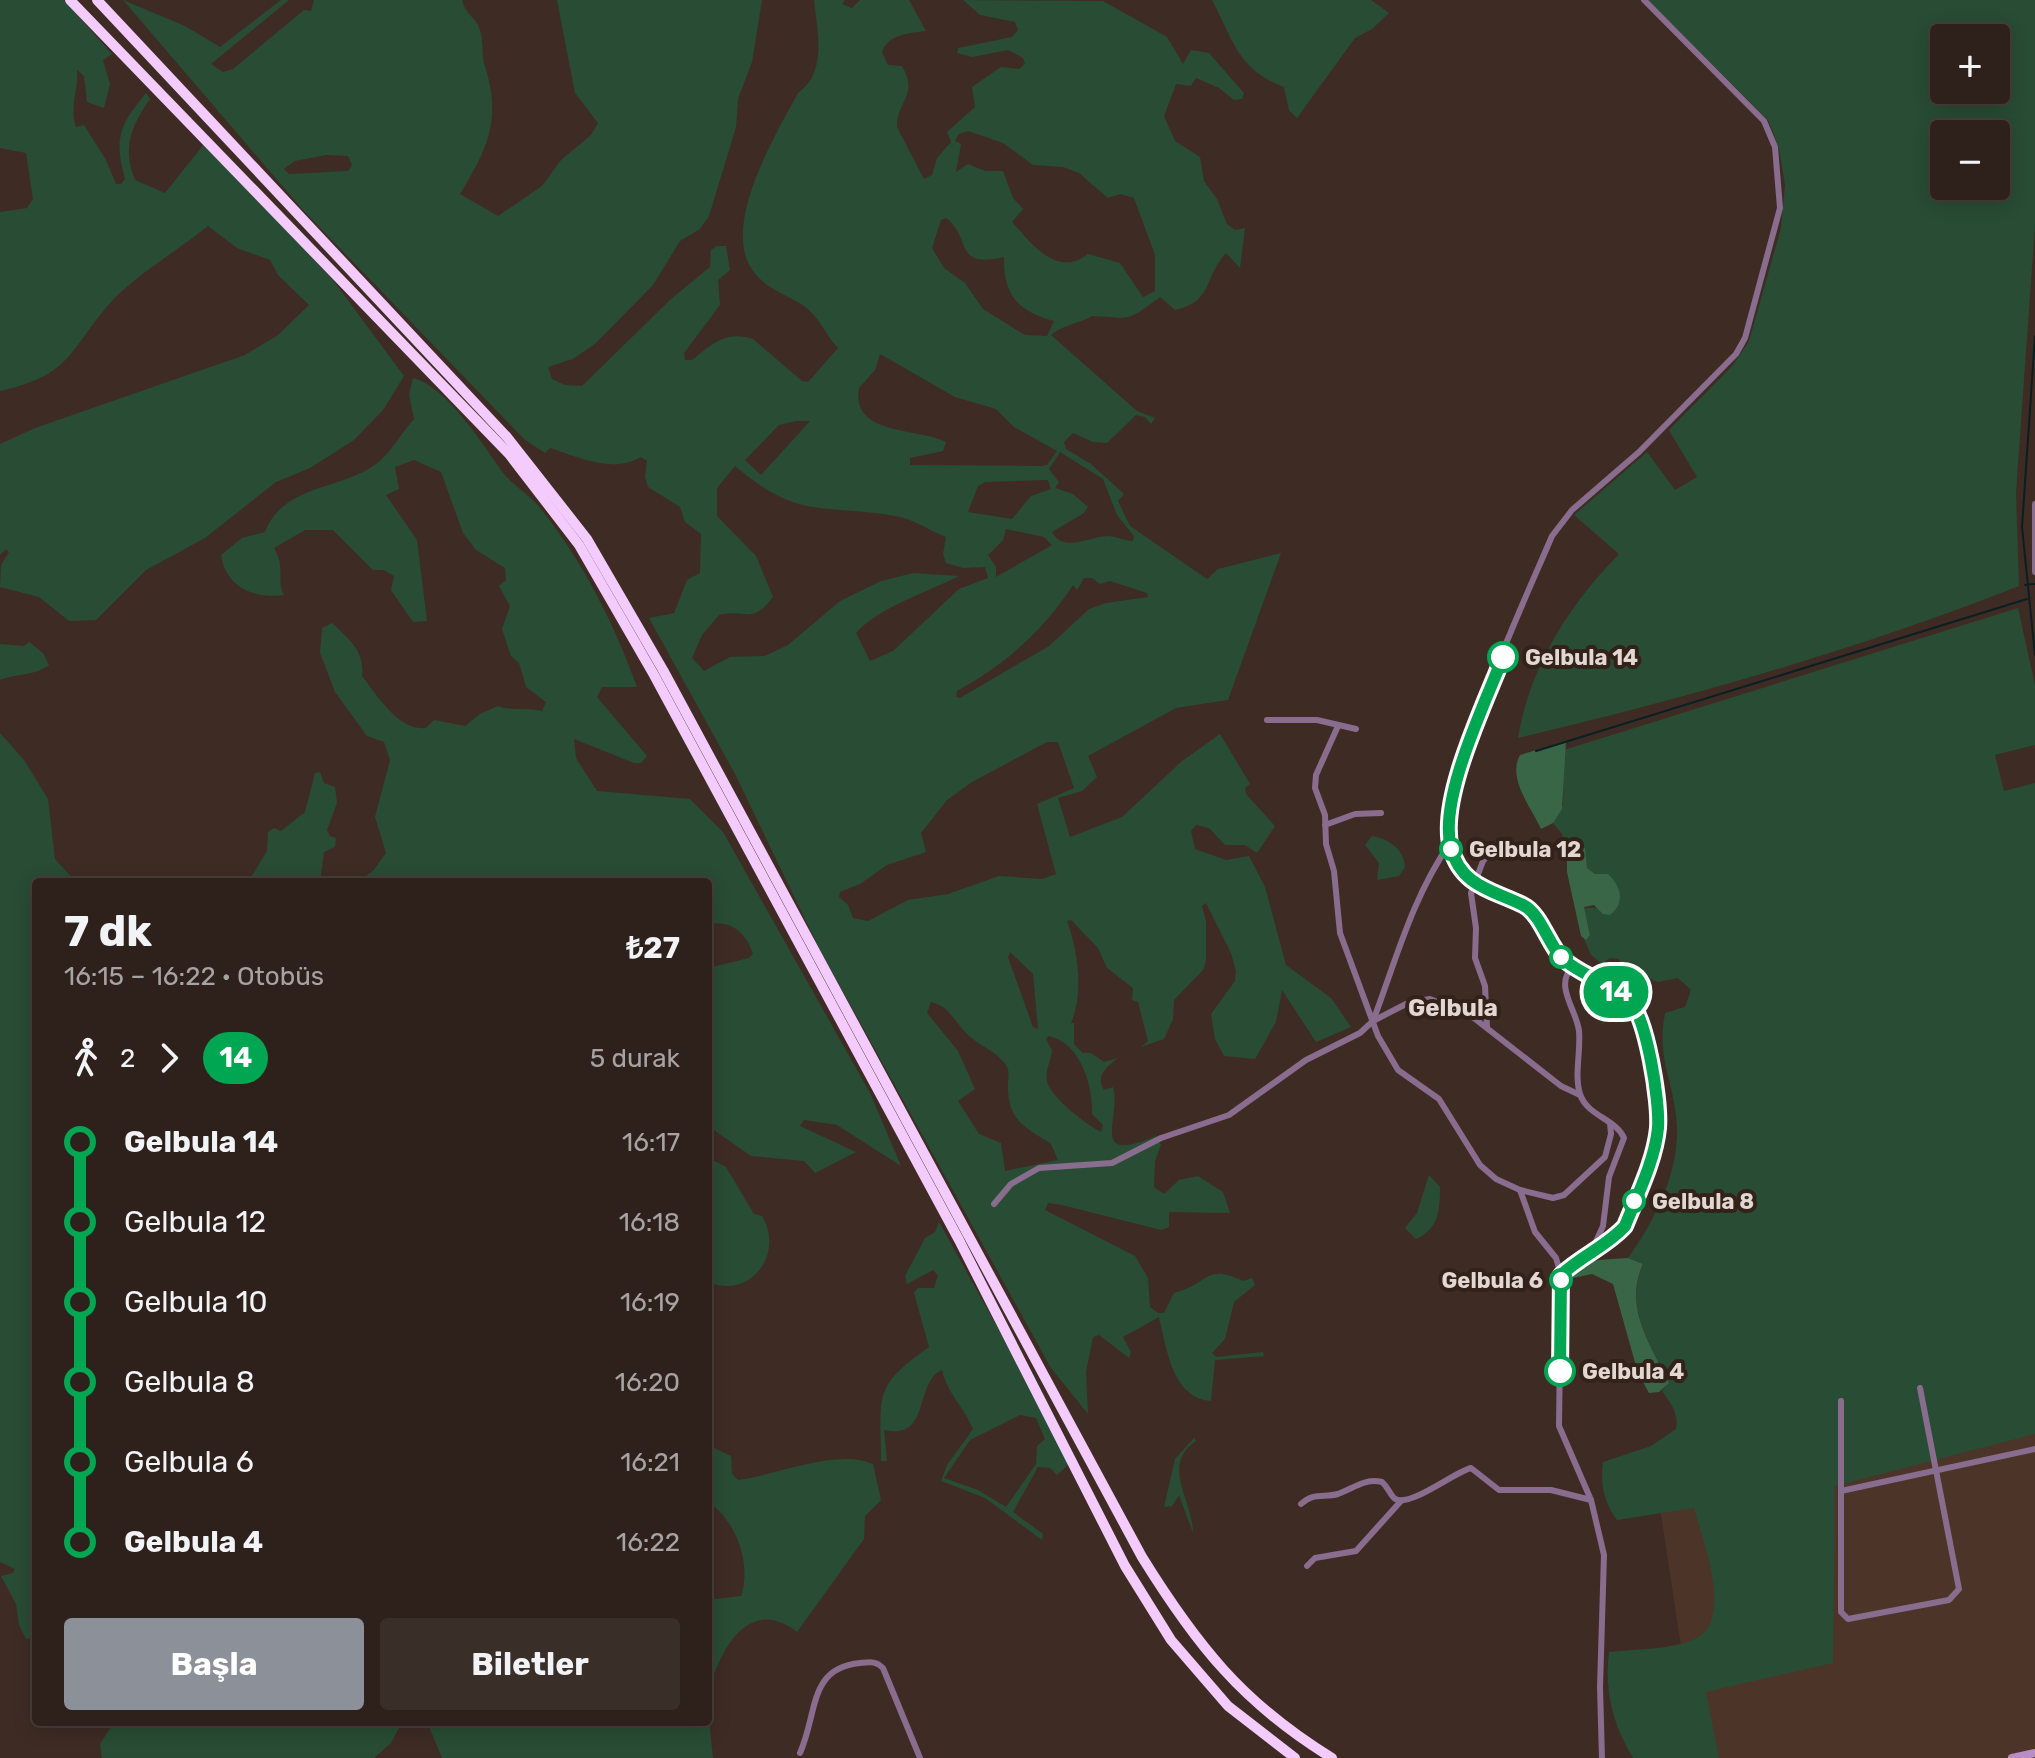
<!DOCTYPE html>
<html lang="tr">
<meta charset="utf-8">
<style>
:root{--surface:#2e211b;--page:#3a2e28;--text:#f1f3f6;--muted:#a7a3a3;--line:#493e3a;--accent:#8c9099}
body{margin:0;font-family:Rubik,sans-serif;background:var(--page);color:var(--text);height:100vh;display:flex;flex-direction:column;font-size:30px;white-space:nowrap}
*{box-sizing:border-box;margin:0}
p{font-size:26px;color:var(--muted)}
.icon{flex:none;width:44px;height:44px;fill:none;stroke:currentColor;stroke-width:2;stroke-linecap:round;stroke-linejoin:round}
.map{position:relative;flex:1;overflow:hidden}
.side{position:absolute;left:32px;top:878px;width:680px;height:848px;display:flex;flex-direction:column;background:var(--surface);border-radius:8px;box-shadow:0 4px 20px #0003,0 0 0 2px var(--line)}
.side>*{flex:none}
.badge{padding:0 16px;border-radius:26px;font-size:28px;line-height:52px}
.fabs{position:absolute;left:1930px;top:24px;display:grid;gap:16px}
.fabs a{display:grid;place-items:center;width:80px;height:80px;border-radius:8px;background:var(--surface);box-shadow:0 4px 20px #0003,0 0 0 2px var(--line);font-size:40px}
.map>.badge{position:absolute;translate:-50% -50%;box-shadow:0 0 0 4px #fff}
.legs{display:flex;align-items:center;gap:12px;height:88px;padding:0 32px;font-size:26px}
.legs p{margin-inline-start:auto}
.summary{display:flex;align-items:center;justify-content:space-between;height:136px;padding:0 32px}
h1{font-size:44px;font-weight:700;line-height:60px}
.cta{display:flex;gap:16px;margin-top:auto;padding:16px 32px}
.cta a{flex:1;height:92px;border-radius:8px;background:var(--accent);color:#fff;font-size:32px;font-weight:700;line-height:92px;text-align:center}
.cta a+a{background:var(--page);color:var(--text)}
ul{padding:0 32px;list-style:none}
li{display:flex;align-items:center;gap:28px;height:80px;font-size:30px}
li i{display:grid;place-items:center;width:12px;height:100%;margin:0 10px;background:currentColor}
li i::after{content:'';width:20px;height:20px;margin:-10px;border:6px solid;border-radius:50%;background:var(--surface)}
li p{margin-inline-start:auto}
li:first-child i{background:linear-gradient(#0000 50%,currentColor 0)}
li:last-child i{background:linear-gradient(currentColor 50%,#0000 0)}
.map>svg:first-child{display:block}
.built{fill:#4c3429}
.green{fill:#294c34;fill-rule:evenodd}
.forest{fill:#396646}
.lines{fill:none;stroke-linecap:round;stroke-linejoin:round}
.stream{stroke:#091f23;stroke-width:2}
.street{stroke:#886d8e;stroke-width:6}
.secondary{stroke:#ba8ec4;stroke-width:8}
.highway{stroke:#f4cbfd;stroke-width:10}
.line-1-casing{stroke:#fff;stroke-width:18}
.line-1{stroke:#00a651;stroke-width:12}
.stop-1-dot{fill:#fff;stroke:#00a651;stroke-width:4}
.labels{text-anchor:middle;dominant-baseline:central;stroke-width:8;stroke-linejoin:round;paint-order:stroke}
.stop-label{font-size:22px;font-weight:bold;fill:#e3d7d2;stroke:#33221a;text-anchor:start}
.neighbourhood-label{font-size:24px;font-weight:bold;fill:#e3d7d2;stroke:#33221a}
</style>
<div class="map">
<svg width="2035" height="1758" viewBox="0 0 2035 1758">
<rect width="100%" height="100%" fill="#3e2c24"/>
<path class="built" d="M 2035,1227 L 2035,1758 L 1698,1758 L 1653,1462 Z"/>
<g class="green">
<path d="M 0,0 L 64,0 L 112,54 L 103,60 L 110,84 L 104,108 L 87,102 L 84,76 L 77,70 C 79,89 69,106 76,127 L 84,125 L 106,160 L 116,184 L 121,184 L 125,179 C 114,138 119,126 146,93 L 150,99 C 131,126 122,148 135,180 L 165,193 L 204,144 L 333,280 L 404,376 L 383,410 L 354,440 L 310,468 L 276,482 L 205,538 L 146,570 L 96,620 L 69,621 L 39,597 L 0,587 L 1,565 L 9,552 L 6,549 L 0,555 L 0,444 L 35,428 L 245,355 L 278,335 L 309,305 L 278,275 L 270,260 L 237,248 L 208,226 C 182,247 131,279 111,302 C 68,351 72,375 0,391 L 0,212 L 27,208 L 33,199 L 26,153 L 0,148 Z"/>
<path d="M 123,0 L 185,26 L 220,47 L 281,0 L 289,0 L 211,64 L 223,72 L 233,69 L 304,10 L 311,11 L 314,0 L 462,0 C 465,14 476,17 480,30 C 484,42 481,55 485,67 C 502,119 487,150 460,194 L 498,216 L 542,186 L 561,160 L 591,135 L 598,123 L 575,93 L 557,0 L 762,0 L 752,62 L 738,99 L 736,127 L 709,216 L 700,229 L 680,241 L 653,285 L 596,343 L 573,359 L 548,367 L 552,379 L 565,385 L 582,386 L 671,299 L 710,267 L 711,250 L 717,246 L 726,246 L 730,270 L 718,280 L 720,305 L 684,353 L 685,360 L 692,360 C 712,344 726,330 753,339 L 802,381 L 808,382 L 838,348 C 825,335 820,317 804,306 C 786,294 767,290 753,271 C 720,226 776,134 798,93 C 828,72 817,30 814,0 L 845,0 L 842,4 L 852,8 L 860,0 L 909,0 L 926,31 C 910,33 888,34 882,52 L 888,65 L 902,66 C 919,96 897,100 897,127 L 924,179 L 932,175 L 937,158 L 951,142 L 947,132 L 975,107 L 972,87 L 1001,67 L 1019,69 L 1025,64 L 1023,58 L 1008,50 L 972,57 L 957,53 L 958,48 L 1012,37 L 1018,30 L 1015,22 L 980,15 L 963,0 L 1103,1 L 1167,37 L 1183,64 L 1191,50 L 1209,53 L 1244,93 L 1242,99 L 1234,100 L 1219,88 L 1196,78 L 1191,86 L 1176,84 L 1164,116 L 1175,141 L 1200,157 L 1204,181 L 1217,199 L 1227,224 L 1235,230 L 1245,228 L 1240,268 L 1226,253 C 1203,278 1214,301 1175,310 L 1160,297 C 1125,323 1132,318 1092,316 C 1080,323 1060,326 1051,335 L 1137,411 L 1155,418 L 1151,424 L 1145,417 L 1136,415 L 1107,443 L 1093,442 L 1073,433 L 1064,442 L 1066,449 L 1091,464 L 1124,494 L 1118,501 L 1130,526 L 1207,579 L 1218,569 L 1281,553 L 1228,700 L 1176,708 L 1088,756 L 1097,777 L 1082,791 L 1058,798 L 1070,837 L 1122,817 L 1182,761 L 1220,734 L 1250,784 L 1245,788 L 1246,794 L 1275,826 L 1257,853 L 1245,845 L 1225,845 L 1209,828 L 1196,825 L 1191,831 L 1195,849 L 1226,860 L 1249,856 L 1265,887 L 1286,965 L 1331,998 L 1351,1027 L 1316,1042 L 1282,990 L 1276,1022 L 1255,1059 L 1224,1056 L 1215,1039 L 1211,1014 L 1235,981 L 1236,971 L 1231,953 L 1206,903 L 1202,906 L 1206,921 L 1206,961 L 1203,970 L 1174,1000 L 1173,1019 L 1164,1039 L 1141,1047 L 1148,1041 L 1138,1002 L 1132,1000 L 1133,988 L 1107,968 L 1098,948 L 1071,920 L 1067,921 C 1078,951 1084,993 1071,1023 L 1074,1023 L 1074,1044 L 1083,1053 L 1091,1053 L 1104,1062 L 1118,1058 C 1107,1067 1095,1075 1104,1090 L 1113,1087 C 1122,1119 1087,1165 1156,1136 L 1161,1145 L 1155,1161 L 1154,1187 L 1164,1194 L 1179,1180 L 1198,1176 L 1223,1192 L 1230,1213 L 1169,1212 L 1169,1227 L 1161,1230 L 1062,1205 L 1048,1203 L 1045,1210 L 1135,1256 L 1148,1278 L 1150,1307 L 1158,1313 L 1164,1313 L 1174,1293 C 1211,1283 1205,1263 1243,1281 L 1252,1278 L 1255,1285 L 1234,1302 L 1225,1339 L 1212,1353 L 1216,1357 L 1263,1352 L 1264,1356 L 1215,1360 L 1211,1401 C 1172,1398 1167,1349 1159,1317 L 1123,1337 L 1131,1352 L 1129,1358 L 1099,1335 L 1093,1337 L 1086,1372 L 1088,1414 L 1051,1368 L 819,948 L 735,774 L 649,618 L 674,613 L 687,580 L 700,573 L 701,534 L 685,522 L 680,507 L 648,487 L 645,477 L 647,461 L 641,457 C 612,474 579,457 550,448 L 545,453 L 525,440 L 303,210 ZM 968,131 L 1003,143 L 1033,165 L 1063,167 L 1079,173 L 1108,198 L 1120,194 L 1134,198 L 1155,255 L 1155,291 L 1143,297 L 1120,263 L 1088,254 C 1057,278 1033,245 1012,222 L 1023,209 L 1013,198 L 1003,171 L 985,171 L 968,164 L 956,172 L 961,144 L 955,141 L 959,134 ZM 326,155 L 348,156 L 352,165 L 348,171 L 289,174 L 284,169 L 295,161 ZM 946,218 C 973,238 952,269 1004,257 C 1003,294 1018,312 1054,321 L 1047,336 L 1025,335 L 983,309 L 965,283 L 944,268 L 932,248 L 941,220 ZM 880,354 L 955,397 L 996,409 L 1014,427 L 1057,451 L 1047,465 L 1041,466 L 910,465 L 910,458 L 943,451 L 946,442 C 921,428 850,436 859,388 L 875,370 ZM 796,421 L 810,421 L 761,475 L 745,460 L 779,425 ZM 1060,452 L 1103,479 L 1117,515 L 1134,536 L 1133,541 C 1124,541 1116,536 1107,536 C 1089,537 1063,553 1052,532 L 1084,513 L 1088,507 L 1073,494 L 1055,488 L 1059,482 L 1049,469 ZM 735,466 C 800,521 820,503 895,516 C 912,518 930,531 946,537 L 943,554 L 946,563 L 963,568 L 985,567 L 988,578 L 959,589 L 893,651 L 870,661 L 856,633 C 879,607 928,592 959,576 L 913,573 L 881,581 L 840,601 L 788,645 L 765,656 L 730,657 L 704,671 L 692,658 L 702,635 L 719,615 C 745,608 751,626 773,597 L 756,556 L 717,516 L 717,488 ZM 1048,480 L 1051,489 L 1031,496 L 1012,519 L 968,512 L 978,486 L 985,482 ZM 1006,529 L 1044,537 L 1052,545 L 996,577 L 996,567 L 988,555 L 1003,540 ZM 1084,578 L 1092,578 L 1100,584 L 1110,581 L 1147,593 L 1148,597 L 1106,603 L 1089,609 L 1049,646 L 960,698 L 956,697 L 957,691 C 1005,665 1044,630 1073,585 L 1077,590 ZM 1047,742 L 1058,742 L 1074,788 L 1037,804 L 1056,874 L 1042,879 L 999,876 L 948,894 L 908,900 L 868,921 L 853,918 L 848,905 L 839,897 L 840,892 L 860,884 L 887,865 L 926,852 L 921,833 L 947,800 L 972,782 ZM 1010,952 L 1033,974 L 1038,1029 L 1033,1027 L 1008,957 ZM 931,1002 C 948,1005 956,1023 967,1034 C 979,1046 997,1051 1006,1065 C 1011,1073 1007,1080 1008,1089 C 1009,1123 1028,1128 1051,1144 L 1058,1160 L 1005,1171 L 1001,1143 L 979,1134 L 958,1101 L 975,1089 L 958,1051 L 927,1013 ZM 1048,1036 C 1080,1042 1093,1085 1092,1114 L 1103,1125 L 1101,1132 C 1088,1126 1049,1096 1047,1081 C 1045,1070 1051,1061 1052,1050 L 1046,1039 Z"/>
<path d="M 1212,0 L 1371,0 L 1389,13 L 1372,29 L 1355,38 L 1297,118 L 1289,110 L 1284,87 C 1237,69 1234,41 1212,0 Z"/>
<path d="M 1648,0 L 2035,0 L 2035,226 L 2016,492 L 2019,586 C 1856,650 1688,698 1518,738 C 1530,666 1569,605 1619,554 L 1574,515 L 1647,452 L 1675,490 L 1697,477 L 1669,430 L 1733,365 L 1749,341 L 1781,228 L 1785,185 L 1779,148 L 1768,120 ZM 1996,38 L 1996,90 L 1944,90 L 1944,38 ZM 1996,134 L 1996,186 L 1944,186 L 1944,134 Z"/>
<path d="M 413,378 C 448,387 484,447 505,475 C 516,488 531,496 541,509 C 583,562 614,623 637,687 L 602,687 L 597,697 L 647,756 L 641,763 L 634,763 L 574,739 L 576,758 L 597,791 L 690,799 L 723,832 L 870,1093 L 901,1166 L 837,1125 L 804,1120 L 800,1126 L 856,1152 L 815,1173 L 804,1161 L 751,1156 L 708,1126 L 708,968 L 749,958 L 753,954 C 746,932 731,920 708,924 L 708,882 L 357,882 L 373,871 L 386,853 L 375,817 L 390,760 L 384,742 L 367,736 L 335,692 L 320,653 L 322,628 L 332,623 C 349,639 365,651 362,676 C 377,695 398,731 426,728 L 434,720 L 465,726 L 480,714 L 498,706 C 508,711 528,707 542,711 L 546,702 L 526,687 L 519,663 L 511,656 L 502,629 L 510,606 L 499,586 L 506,580 L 505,568 L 476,550 L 463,533 L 441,472 L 414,460 L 395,467 L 399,489 L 386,495 L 417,540 L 427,621 L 413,622 L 391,590 L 394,576 L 384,570 L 373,570 L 333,530 L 305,530 L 274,548 C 286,567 276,582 284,595 C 255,599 226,588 221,555 L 242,538 L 265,532 C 283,485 338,490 373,466 C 390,455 401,433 414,419 L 409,394 Z"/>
<path d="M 2018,608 L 2035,685 L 2035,745 L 1995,755 L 2004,791 L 2035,783 L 2035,1434 L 1835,1486 L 1833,1663 L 1706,1692 L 1719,1758 L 1633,1758 C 1613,1725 1604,1691 1609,1652 C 1635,1649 1671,1650 1695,1639 C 1735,1620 1702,1540 1694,1508 L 1617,1520 C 1604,1502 1600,1485 1603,1462 L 1651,1446 L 1676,1429 C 1679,1413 1671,1404 1662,1391 L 1669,1382 C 1650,1344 1624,1307 1643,1264 L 1628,1258 C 1656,1219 1683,1165 1676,1115 C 1671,1074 1657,1058 1665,1013 L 1685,1007 L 1691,990 L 1678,978 L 1658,982 L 1621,966 L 1619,959 L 1610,958 L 1602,964 L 1591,955 L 1584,939 L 1590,935 L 1584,908 L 1599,908 L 1620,901 L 1616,884 L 1608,874 L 1595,874 L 1587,868 L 1583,845 L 1577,845 L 1567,855 L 1562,834 L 1553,823 L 1563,805 L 1564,750 Z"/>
<path d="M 29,642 L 43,653 L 49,665 C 35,676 17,673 0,680 L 0,644 L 24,646 Z"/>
<path d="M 0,733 L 24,760 L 48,799 L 55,859 L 76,882 L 36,882 L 36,1638 L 26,1639 L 19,1625 L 16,1604 L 1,1576 L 13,1573 L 15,1569 L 0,1562 Z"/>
<path d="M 320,772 L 324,783 L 335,787 L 337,803 L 327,830 L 330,836 L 336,838 L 335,847 L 324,852 L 320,882 L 248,882 L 267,851 L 268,832 L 274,828 L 281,831 L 305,812 L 315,773 Z"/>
<path d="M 1372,836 C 1388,838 1405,850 1405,867 L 1399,876 L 1377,880 L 1379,863 L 1365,845 Z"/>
<path d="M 713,1160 L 726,1167 L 754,1214 L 762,1216 C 785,1254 750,1300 708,1282 L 708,1163 Z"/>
<path d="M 1429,1175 L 1440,1187 C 1440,1209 1439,1229 1416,1239 L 1405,1228 L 1417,1213 Z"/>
<path d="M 939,1222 L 1067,1453 L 1068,1465 L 1057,1475 L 1050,1468 L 1038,1467 L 1013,1512 L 1043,1534 L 1042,1540 L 985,1498 L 941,1481 L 947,1465 L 973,1429 C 964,1407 947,1393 942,1370 C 914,1382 931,1441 884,1430 L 887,1461 L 881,1461 C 881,1395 872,1387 929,1347 L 914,1293 L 918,1288 L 934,1288 L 938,1275 L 933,1270 L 907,1284 L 905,1276 L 925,1238 L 935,1232 ZM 1020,1415 L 1036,1418 L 1045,1439 L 1037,1446 L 1036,1464 L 1006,1507 L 978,1490 L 944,1478 L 970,1440 Z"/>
<path d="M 1194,1438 L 1196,1441 C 1160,1465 1193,1501 1193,1533 L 1179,1495 L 1172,1506 L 1164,1507 L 1175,1459 Z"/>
<path d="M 708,1445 L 731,1456 L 732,1474 L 738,1480 C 776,1475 838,1448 873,1464 L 881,1500 L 865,1516 L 864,1539 L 797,1632 C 754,1599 727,1638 713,1677 C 705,1701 711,1734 713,1758 L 442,1758 L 427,1722 L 708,1722 L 708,1596 L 716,1599 L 741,1596 C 752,1564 736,1520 708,1502 Z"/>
<path d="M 114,1722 L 402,1722 L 391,1743 L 374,1758 L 102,1758 L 100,1744 Z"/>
</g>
<g class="forest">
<path d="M 1566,741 L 1562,809 L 1553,823 L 1541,829 C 1531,807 1507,778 1520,755 Z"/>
<path d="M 1577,845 L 1585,848 L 1587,868 L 1595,874 L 1608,874 C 1621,886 1626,903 1610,915 L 1603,914 L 1594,905 L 1584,907 L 1590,935 L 1586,940 L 1581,936 L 1567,872 L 1567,855 Z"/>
<path d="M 1628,1258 L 1643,1264 C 1623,1307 1651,1345 1669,1383 L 1659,1392 L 1649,1393 L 1638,1373 L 1613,1284 L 1592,1274 L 1573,1278 L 1568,1275 L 1569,1271 L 1598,1260 Z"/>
</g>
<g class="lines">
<g class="stream">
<path d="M 2035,336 L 2022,527 L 2035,655"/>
<path d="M 2025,585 L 2035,584"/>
<path d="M 1536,751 L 2027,599"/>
</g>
<g class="street">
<path d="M 2035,504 L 2035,572"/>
<path d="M 1267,720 L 1317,720 L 1356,729"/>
<path d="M 1338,726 L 1316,775 L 1315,788 L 1325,815 L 1326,844 L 1334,871 L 1340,933 L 1378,1036 L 1398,1070 L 1439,1099 L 1480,1165 L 1496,1179 L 1520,1190 L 1535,1232 L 1556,1258 L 1561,1275 L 1559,1426 L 1591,1500 L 1604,1555 L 1600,1687 L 1602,1758"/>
<path d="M 1325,825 L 1355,814 L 1381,813"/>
<path d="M 1573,967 C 1553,984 1577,1011 1579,1031 C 1581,1051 1574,1075 1580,1094 C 1587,1116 1616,1119 1624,1138 L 1609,1177 L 1603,1226 L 1593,1248"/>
<path d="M 1373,1021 C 1396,960 1412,898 1450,843"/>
<path d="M 1487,1027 L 1485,986 L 1475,958 L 1476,928 L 1471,893 L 1483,861 L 1498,843"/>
<path d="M 1520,1190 L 1553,1198 L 1564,1195 L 1605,1157 L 1611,1134 L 1610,1123"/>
<path d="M 994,1204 L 1011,1184 L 1039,1168 L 1112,1163 L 1161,1138 L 1229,1115 L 1306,1060 L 1360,1033 L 1373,1021 L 1406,1004 L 1418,1001 L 1430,999 L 1470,1015 L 1561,1086 L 1580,1095"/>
<path d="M 1561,1275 C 1579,1258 1610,1246 1623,1227 C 1637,1208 1654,1154 1657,1130 C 1661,1108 1650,1030 1638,1011 C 1622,986 1586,979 1564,960 C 1548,946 1543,918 1525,907 C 1494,887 1460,894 1450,845 C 1439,783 1525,600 1552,536 L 1572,510 L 1639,452 L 1736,354 L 1745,338 L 1780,208 L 1775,147 L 1764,121 L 1644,0"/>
<path d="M 1841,1401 L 1841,1612 L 1848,1619 L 1949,1600 L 1959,1589 L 1920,1388"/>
<path d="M 1841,1491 L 2035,1449"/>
<path d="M 1301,1504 C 1313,1492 1324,1498 1338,1494 C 1354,1488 1365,1478 1382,1482 C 1388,1487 1389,1493 1394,1498 C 1407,1510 1454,1472 1471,1468 L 1499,1490 L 1551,1490 L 1591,1500"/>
<path d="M 1307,1566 L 1315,1558 L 1356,1551 L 1401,1501"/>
<path d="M 800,1753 C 818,1713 808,1668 860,1663 C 871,1662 876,1661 883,1668 L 920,1758"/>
</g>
<path class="secondary" d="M 2012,1758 L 2035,1753"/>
<g class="highway">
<path d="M 70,0 L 509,454 L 579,545 L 654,675 L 959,1240 L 1125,1566 L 1171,1640 L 1228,1706 L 1295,1758"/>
<path d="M 97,0 L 507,437 L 587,539 L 663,670 L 1142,1557 C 1196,1644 1242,1703 1332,1758"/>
</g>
</g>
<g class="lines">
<defs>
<path id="line-1" d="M 1503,657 C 1485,704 1438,799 1451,848 C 1461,886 1492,890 1523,905 C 1541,914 1548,944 1562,958 C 1581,976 1610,982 1629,1000 C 1647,1018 1660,1102 1658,1128 C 1655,1160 1637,1196 1625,1226 C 1607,1246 1581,1256 1561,1275 L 1560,1371"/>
</defs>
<use href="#line-1" class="line-1-casing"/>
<use href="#line-1" class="line-1"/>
</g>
<g class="stop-1-dot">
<circle cx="1503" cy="657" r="14"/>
<circle cx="1451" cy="849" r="10"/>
<circle cx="1561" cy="957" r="10"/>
<circle cx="1634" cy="1201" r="10"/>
<circle cx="1561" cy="1280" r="10"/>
<circle cx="1560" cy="1371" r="14"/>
</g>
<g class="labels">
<g class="stop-label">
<text x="1525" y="657">Gelbula 14</text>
<text x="1469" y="849">Gelbula 12</text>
<text x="1652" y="1201">Gelbula 8</text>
<text x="1543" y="1280" text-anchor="end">Gelbula 6</text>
<text x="1582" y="1371">Gelbula 4</text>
</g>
<g class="neighbourhood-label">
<text x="1453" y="1008">Gelbula</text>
</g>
</g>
</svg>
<div class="fabs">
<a>+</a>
<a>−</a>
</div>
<b class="badge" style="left:1616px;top:992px;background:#00a651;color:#fff">14</b>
<section class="side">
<div class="summary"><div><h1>7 dk</h1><p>16:15 – 16:22 · Otobüs</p></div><b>₺27</b></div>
<div class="legs"><svg class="icon" aria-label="walk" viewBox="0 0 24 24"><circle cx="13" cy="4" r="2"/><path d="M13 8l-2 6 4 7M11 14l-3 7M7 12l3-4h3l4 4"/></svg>2<svg class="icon" aria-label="forward" viewBox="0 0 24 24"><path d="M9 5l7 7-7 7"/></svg><b class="badge" style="background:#00a651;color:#fff">14</b><p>5 durak</p></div>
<ul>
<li><i style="color:#00a651"></i><b>Gelbula 14</b><p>16:17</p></li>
<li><i style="color:#00a651"></i><span>Gelbula 12</span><p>16:18</p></li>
<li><i style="color:#00a651"></i><span>Gelbula 10</span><p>16:19</p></li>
<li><i style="color:#00a651"></i><span>Gelbula 8</span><p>16:20</p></li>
<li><i style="color:#00a651"></i><span>Gelbula 6</span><p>16:21</p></li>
<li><i style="color:#00a651"></i><b>Gelbula 4</b><p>16:22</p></li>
</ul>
<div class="cta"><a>Başla</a><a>Biletler</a></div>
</section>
</div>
